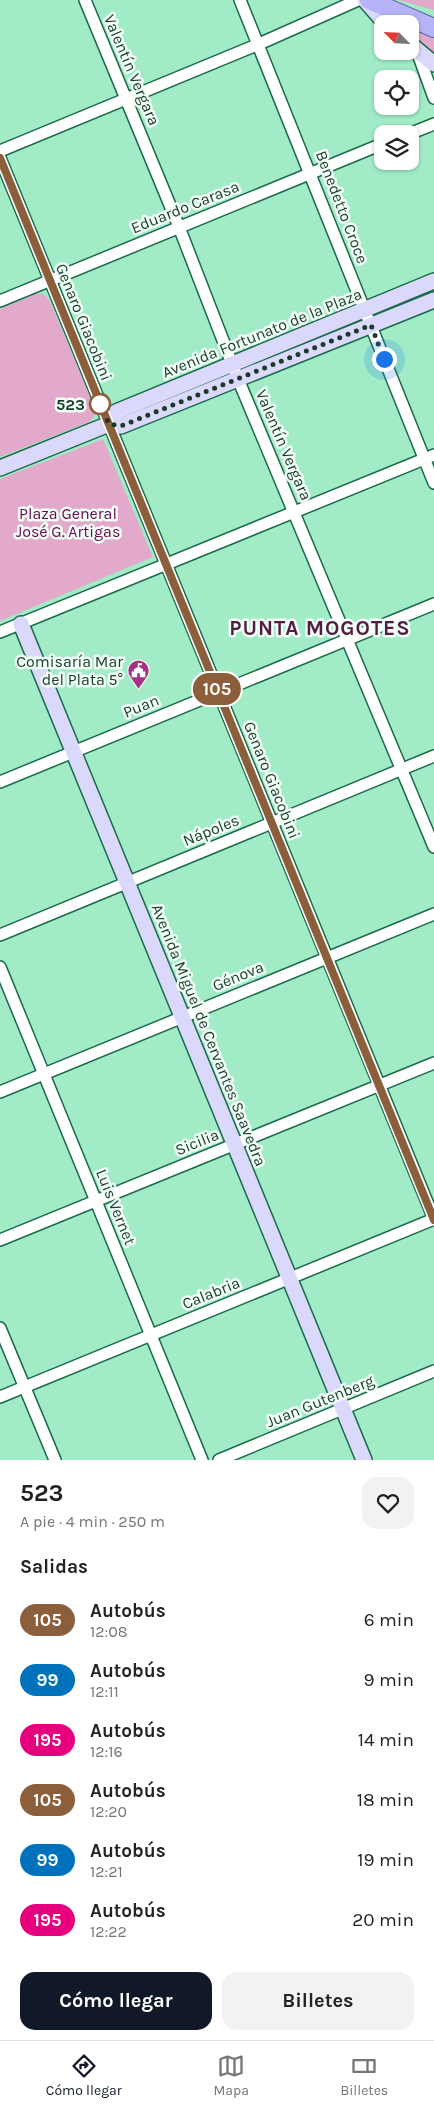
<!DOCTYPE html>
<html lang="es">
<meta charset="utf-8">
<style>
:root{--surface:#fff;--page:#f2f2f2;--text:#222;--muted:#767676;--line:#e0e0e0;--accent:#111827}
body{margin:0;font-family:Karla,sans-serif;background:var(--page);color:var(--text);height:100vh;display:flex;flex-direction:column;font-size:19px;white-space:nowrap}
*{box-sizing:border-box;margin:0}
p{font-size:16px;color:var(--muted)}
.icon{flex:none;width:28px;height:28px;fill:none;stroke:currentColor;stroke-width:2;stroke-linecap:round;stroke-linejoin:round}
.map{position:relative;height:1460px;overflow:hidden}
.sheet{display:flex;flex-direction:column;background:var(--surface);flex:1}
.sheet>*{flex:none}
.badge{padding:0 10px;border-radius:16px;font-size:18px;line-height:32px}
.needle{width:32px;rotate:294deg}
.fabs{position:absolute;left:374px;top:15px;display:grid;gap:10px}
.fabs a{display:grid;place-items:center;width:45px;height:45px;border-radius:10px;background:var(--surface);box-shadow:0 1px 4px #0004;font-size:25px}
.you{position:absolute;width:25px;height:25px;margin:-12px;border:4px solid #fff;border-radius:50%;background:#1a73e8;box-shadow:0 0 0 8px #1a73e833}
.map>.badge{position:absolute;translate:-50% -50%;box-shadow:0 0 0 2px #fff}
h2{padding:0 20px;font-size:19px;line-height:45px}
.round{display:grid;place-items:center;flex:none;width:52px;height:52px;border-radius:15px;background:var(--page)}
.overview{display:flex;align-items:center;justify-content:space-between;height:85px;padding:0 20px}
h1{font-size:24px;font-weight:700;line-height:38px}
.primary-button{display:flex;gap:10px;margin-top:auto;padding:10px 20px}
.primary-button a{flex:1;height:58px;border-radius:15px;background:var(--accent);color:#fff;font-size:20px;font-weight:700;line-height:58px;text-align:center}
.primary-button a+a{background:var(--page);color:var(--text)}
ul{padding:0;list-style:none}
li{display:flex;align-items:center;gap:15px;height:60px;padding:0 20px}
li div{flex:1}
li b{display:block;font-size:19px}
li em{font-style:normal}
li .badge{min-width:55px;font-weight:700;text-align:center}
.tab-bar{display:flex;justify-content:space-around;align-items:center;height:70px;border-top:1px solid var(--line);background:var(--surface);font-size:14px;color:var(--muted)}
.tab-bar a{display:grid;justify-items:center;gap:2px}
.tab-bar .on{color:var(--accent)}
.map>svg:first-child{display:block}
.green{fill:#e2a9cb}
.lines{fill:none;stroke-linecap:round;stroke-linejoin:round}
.street-casing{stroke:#1c6a4b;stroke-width:14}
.secondary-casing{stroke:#1c6a4b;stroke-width:18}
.primary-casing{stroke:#6068ad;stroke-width:20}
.street{stroke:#fff;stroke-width:11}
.secondary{stroke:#dad9fb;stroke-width:15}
.primary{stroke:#b6b3f8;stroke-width:18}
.line-casing{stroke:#fff;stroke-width:11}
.line{stroke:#8b5e3c;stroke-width:8}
.walk{stroke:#1b3a2c;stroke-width:5;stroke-dasharray:0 9}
.stop-dot{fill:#fff;stroke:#8b5e3c;stroke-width:2.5}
.labels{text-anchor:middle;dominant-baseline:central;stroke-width:5;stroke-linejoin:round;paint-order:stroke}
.street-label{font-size:16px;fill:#1b3a2c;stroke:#f0fef6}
.stop-label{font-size:16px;font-weight:bold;fill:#1b3a2c;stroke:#f0fef6;text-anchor:end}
.park-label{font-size:16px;fill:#6c0752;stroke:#f0fef6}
.poi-label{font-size:16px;fill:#1b3a2c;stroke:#f0fef6;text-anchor:end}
.district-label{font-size:21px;font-weight:bold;letter-spacing:1px;fill:#551b42;stroke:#f0fef6}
</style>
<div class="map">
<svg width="434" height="1460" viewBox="0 0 434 1460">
<rect width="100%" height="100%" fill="#a1ecc7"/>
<g class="green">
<path d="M 398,0 L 434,0 L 434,10 Z"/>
<path d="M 410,24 L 434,36 L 434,55 L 410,35 Z"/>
<path d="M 36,294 L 43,294 L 49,299 L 95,408 L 95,416 L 89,422 L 0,457 L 0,309 Z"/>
<path d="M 103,439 L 153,557 L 0,621 L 0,479 Z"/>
</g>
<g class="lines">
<defs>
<g id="street">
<path d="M 85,0 L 179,227 L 238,379 L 434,847"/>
<path d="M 240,0 L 434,483"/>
<path d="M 417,51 L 434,98"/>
<path d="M 409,134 L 434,124"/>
<path d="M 0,151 L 259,44 L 358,0"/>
<path d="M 0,158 L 434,1219"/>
<path d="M 0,301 L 382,144"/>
<path d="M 0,632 L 434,455"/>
<path d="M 0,782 L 434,604"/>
<path d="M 0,935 L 434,756"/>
<path d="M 0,967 L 202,1460"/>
<path d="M 0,1092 L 434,914"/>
<path d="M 0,1240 L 434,1063"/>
<path d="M 0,1328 L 55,1460"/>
<path d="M 0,1397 L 434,1219"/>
<path d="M 219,1460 L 434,1371"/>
</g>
<g id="secondary">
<path d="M 365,0 L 386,24"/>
<path d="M 410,44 L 434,64"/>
<path d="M 109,424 L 116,412 L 434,281"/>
<path d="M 0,468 L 109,424 L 121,426 L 434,300"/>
<path d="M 21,624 L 364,1460"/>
</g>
<path id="primary" d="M 369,0 L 434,28"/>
</defs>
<use href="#street" class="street-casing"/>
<use href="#secondary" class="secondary-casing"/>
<use href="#primary" class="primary-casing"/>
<use href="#street" class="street"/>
<use href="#secondary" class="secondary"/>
<use href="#primary" class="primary"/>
</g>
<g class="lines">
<defs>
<path id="line" d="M 0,158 L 434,1220"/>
</defs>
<use href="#line" class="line-casing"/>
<use href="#line" class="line"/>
<path class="walk" d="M 100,404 L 109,424 L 121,426 L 371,325 L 384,359"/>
</g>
<defs>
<symbol id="civic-pin" viewBox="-11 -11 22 30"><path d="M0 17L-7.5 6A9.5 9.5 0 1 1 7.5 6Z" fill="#a93085" stroke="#f0fef6"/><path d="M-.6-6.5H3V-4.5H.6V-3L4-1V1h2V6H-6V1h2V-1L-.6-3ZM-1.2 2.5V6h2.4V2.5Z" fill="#fff"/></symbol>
</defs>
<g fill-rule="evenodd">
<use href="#civic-pin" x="126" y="658" width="25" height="34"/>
</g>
<circle class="stop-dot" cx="100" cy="404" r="10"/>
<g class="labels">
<g class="street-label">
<text transform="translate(132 70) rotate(67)">Valentín Vergara</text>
<text transform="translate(185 207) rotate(-22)">Eduardo Carasa</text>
<text transform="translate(342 207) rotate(69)">Benedetto Croce</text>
<text transform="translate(84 322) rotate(68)">Genaro Giacobini</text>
<text transform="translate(262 333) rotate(-22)">Avenida Fortunato de la Plaza</text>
<text transform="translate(284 445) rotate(67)">Valentín Vergara</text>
<text transform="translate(141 706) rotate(-22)">Puan</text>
<text transform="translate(272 780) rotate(68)">Genaro Giacobini</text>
<text transform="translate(211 830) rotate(-22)">Nápoles</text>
<text transform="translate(238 976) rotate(-22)">Génova</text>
<text transform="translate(209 1035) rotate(68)">Avenida Miguel de Cervantes Saavedra</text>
<text transform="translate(197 1142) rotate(-22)">Sicilia</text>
<text transform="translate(116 1207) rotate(68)">Luis Vernet</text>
<text transform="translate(211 1293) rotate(-22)">Calabria</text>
<text transform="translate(320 1401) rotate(-22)">Juan Gutenberg</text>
</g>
<g class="stop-label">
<text x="85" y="404">523</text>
</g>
<g class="park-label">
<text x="68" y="513">Plaza General<tspan x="68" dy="18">José G. Artigas</tspan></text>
</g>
<g class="poi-label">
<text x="123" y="661">Comisaría Mar<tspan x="123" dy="18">del Plata 5°</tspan></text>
</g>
<g class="district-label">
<text x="320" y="628">PUNTA MOGOTES</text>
</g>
</g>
</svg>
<div class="fabs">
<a><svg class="needle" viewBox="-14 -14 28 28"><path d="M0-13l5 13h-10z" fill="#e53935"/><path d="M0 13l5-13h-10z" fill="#767676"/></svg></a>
<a><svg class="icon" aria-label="locate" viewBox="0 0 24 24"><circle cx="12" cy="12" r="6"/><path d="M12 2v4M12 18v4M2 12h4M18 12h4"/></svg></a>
<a><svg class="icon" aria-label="layers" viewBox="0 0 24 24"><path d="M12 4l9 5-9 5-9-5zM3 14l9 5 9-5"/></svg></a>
</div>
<div class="you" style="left:384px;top:359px"></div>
<b class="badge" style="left:217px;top:689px;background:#8b5e3c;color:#fff">105</b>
</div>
<section class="sheet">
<div class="overview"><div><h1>523</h1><p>A pie · 4 min · 250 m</p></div><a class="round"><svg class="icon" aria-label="heart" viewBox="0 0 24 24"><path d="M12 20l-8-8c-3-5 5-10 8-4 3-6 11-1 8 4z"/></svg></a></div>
<h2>Salidas</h2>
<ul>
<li><span class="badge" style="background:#8b5e3c;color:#fff">105</span><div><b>Autobús</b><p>12:08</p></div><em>6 min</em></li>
<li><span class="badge" style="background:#0072bc;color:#fff">99</span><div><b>Autobús</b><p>12:11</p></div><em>9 min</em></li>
<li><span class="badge" style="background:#e6007e;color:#fff">195</span><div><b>Autobús</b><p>12:16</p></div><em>14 min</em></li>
<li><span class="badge" style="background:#8b5e3c;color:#fff">105</span><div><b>Autobús</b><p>12:20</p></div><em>18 min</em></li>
<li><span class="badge" style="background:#0072bc;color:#fff">99</span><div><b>Autobús</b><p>12:21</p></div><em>19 min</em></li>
<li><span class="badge" style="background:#e6007e;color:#fff">195</span><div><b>Autobús</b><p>12:22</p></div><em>20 min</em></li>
</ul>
<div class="primary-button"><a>Cómo llegar</a><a>Billetes</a></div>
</section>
<nav class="tab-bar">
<a class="on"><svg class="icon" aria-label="directions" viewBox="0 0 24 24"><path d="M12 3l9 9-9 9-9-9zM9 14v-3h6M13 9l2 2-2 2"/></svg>Cómo llegar</a>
<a><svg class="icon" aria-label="map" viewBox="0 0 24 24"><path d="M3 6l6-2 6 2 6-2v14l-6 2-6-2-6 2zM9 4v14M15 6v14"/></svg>Mapa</a>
<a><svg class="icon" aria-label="tickets" viewBox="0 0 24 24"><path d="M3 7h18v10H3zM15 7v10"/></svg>Billetes</a>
</nav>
